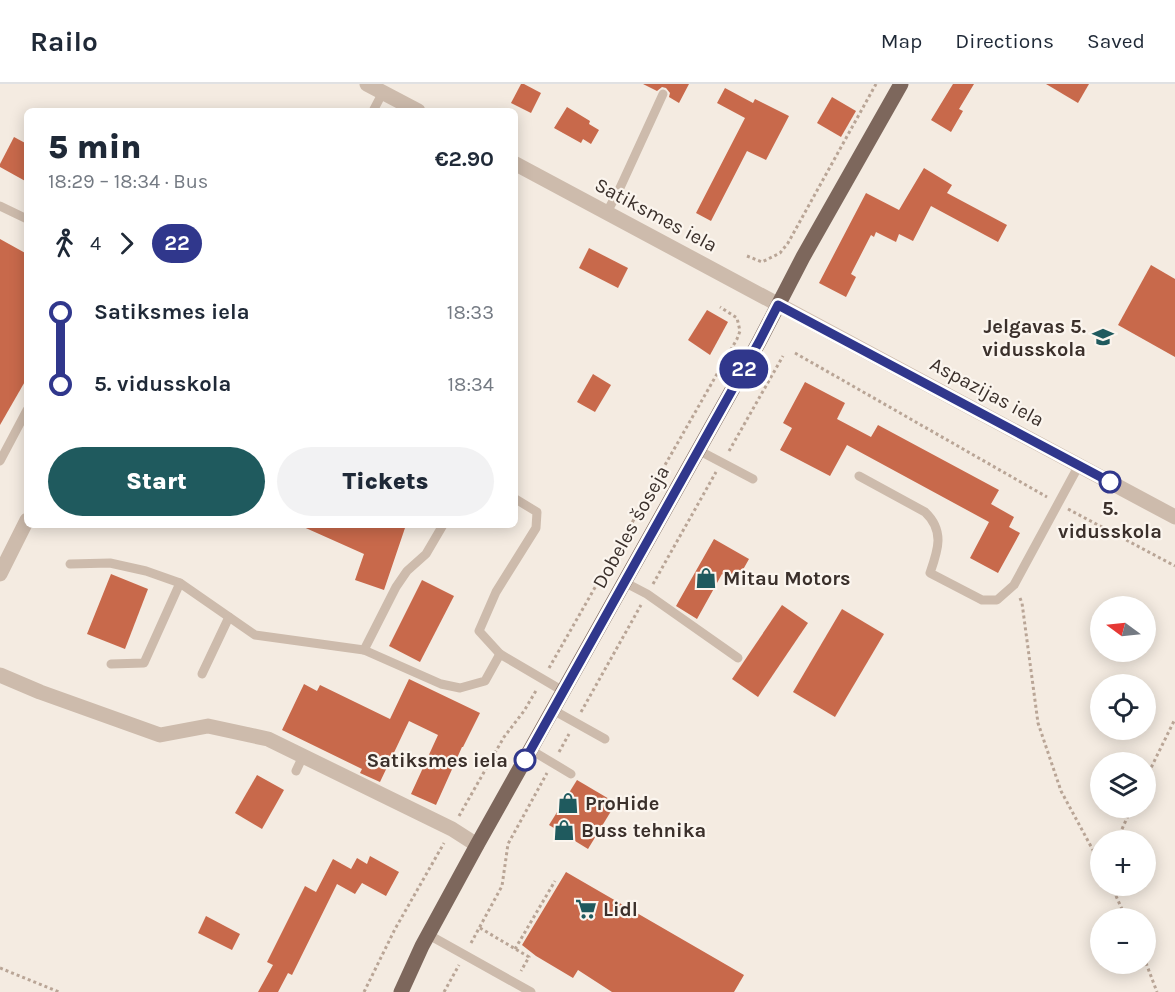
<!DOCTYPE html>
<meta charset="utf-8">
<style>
:root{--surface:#fff;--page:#f2f2f3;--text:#1f2937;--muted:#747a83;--line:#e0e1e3;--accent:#1f5a5e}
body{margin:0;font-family:Karla,sans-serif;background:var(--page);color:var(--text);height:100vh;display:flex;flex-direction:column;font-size:22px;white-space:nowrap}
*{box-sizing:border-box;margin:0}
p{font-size:20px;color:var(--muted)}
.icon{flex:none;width:33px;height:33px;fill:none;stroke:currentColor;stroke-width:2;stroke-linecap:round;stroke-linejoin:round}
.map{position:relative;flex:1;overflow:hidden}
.panel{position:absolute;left:24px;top:24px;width:494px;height:420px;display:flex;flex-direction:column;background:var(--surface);border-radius:9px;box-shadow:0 3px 15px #0003}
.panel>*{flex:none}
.badge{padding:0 12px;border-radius:20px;font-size:21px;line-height:39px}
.needle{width:39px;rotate:285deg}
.controls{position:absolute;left:1090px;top:512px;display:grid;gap:12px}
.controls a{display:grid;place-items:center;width:66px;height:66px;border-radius:50%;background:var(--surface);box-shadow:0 3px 15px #0003;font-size:30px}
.map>.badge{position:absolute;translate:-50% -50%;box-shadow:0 0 0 3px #fff}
.legs{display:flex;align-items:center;gap:9px;height:66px;padding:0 24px;font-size:20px}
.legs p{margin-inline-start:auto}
.overview{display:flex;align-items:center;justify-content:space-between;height:102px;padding:0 24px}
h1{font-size:33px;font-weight:800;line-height:45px}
.primary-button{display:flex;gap:12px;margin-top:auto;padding:12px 24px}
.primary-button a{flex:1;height:69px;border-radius:36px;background:var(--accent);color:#fff;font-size:24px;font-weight:800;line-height:69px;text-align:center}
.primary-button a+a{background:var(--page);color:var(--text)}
ul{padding:0 24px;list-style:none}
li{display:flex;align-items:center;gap:21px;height:72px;font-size:22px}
li i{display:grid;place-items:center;width:9px;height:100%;margin:0 8px;background:currentColor}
li i::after{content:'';width:15px;height:15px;margin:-8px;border:4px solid;border-radius:50%;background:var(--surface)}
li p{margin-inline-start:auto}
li:first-child i{background:linear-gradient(#0000 50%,currentColor 0)}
li:last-child i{background:linear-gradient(currentColor 50%,#0000 0)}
header{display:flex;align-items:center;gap:36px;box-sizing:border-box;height:84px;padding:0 30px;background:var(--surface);border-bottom:2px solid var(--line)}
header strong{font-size:28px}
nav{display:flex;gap:33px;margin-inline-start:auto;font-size:21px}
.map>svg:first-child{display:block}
.building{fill:#c8694b}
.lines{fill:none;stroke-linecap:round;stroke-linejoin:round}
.path{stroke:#b9a596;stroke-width:3;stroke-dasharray:3 3;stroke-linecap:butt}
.service{stroke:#cdbbac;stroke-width:9}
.minor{stroke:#cdbbac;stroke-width:15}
.tertiary{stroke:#cdbbac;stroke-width:15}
.primary{stroke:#7d675c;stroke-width:15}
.line-1-casing{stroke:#fff;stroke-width:14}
.line-1{stroke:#30378c;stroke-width:9}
.stop-1-dot{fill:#fff;stroke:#30378c;stroke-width:3}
.labels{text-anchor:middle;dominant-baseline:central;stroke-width:4.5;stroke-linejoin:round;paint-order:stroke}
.street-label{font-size:20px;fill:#3b302b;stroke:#fbf5ee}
.poi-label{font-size:20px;font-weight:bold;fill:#3b302b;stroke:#fbf5ee;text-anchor:start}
.stop-label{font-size:20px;font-weight:bold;fill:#3b302b;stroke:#fbf5ee}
</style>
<header>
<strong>Railo</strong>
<nav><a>Map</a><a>Directions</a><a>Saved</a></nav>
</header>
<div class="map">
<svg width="1175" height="908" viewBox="0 0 1175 908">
<rect width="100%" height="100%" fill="#f4ebe1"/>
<g class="building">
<path d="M 521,0 L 524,0 L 541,9 L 531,29 L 511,19 Z"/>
<path d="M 643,0 L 689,0 L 679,19 L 669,13 L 670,9 L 666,4 L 662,3 L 657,7 Z"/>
<path d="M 953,0 L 974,0 L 959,25 L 963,27 L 951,48 L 931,36 Z"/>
<path d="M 1046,0 L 1089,0 L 1078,19 Z"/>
<path d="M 725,4 L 753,19 L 755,15 L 789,32 L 766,76 L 747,67 L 711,137 L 696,129 L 745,34 L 717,19 Z"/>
<path d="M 832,13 L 856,27 L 841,53 L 817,39 Z"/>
<path d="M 567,23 L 590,37 L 589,40 L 599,46 L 591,60 L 583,55 L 581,59 L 554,44 Z"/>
<path d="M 14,53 L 27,60 L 27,98 L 0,83 L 0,80 Z"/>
<path d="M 924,84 L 952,101 L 947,109 L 1007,141 L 998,158 L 931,122 L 913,157 L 899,150 L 896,158 L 876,148 L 874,153 L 871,151 L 851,190 L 856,193 L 846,213 L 819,199 L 866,109 L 899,126 Z"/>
<path d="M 0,155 L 27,170 L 27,294 L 0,341 Z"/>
<path d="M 589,164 L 628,184 L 618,204 L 579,184 Z"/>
<path d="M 1151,181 L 1175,195 L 1175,273 L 1118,241 Z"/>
<path d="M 707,226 L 728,238 L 710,271 L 688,256 Z"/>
<path d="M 593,290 L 611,301 L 595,328 L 577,318 Z"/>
<path d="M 805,298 L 845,319 L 837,335 L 871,353 L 878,341 L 999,406 L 991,420 L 1014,433 L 1009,443 L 1020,449 L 998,489 L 970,474 L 989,438 L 847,361 L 830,392 L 780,366 L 792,344 L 783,339 Z"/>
<path d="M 299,441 L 406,441 L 384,506 L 355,496 L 364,470 Z"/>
<path d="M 714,455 L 749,475 L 736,498 L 722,490 L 697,535 L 676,522 Z"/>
<path d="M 111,490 L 148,505 L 125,565 L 87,550 Z"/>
<path d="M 422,496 L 454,512 L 420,578 L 389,562 Z"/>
<path d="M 782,521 L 808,539 L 758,613 L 732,595 Z"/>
<path d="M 842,525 L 884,550 L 835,633 L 793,608 Z"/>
<path d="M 409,595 L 480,629 L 463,663 L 462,663 L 436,721 L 411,710 L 438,651 L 409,637 L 380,698 L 360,689 L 362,685 L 282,646 L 304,600 L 317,607 L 320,601 L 390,635 Z"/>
<path d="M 257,691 L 284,706 L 262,745 L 235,729 Z"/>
<path d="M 577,696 L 616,719 L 588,765 L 549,741 Z"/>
<path d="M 370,772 L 399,788 L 386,812 L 362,799 L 355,810 L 337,800 L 292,891 L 288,889 L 278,908 L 258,908 L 273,881 L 267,878 L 305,802 L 316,808 L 333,775 L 351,785 L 357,774 L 367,780 Z"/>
<path d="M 566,788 L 744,891 L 734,908 L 612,908 L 578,886 L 573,894 L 536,872 L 522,861 Z"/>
<path d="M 206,832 L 240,850 L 232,866 L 198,849 Z"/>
</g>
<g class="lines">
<g class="path">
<path d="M 747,172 L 762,178 L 780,169 L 788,159 L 876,0"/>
<path d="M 795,269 L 1047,413"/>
<path d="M 729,367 L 783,272"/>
<path d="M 1068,425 L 1175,482"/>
<path d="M 653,500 L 716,388"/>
<path d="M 1020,514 L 1022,519 L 1038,639 L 1061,707 L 1101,781"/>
<path d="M 549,584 L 737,255 L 740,247 L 737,234 L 720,223"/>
<path d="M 581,628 L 641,521"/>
<path d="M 559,668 L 569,650"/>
<path d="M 1146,694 L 1175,635"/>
<path d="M 459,732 L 504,653 L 524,627 L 537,605"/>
<path d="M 1117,756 L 1132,723"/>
<path d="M 1111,801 L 1126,834"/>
<path d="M 480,844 L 529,873 L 521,887"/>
<path d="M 471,859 L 502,802 L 508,760 L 547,689"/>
<path d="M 515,865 L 555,797"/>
<path d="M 1146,879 L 1157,908"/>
<path d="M 0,884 L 59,908"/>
<path d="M 364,908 L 395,845 L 444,759"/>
<path d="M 444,908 L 459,881"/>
</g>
<g class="service">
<path d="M 373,27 L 383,8"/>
<path d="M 0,122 L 27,135"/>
<path d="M 607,128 L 619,106 L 663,10"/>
<path d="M 698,366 L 753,395"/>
<path d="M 0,377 L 27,326"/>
<path d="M 859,392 L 925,428 C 945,447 938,466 930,489 L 982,516 L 997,516 L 1014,501 L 1079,381"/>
<path d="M 70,480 L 110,479 L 146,487 L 180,499 L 255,551 L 364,566 L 441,600 L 460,604 L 485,597 L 500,570 L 563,607"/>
<path d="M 624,498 L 647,510 L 738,574"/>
<path d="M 364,566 L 396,503 L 407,487 L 426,470 L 443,441"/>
<path d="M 500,570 L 479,547 L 496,508 L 536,444 L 537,428 L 514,414"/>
<path d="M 111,580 L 144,579 L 180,499"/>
<path d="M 202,590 L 229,533"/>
<path d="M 553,626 L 605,655"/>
<path d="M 531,666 L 571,690"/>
<path d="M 296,687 L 303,672"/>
<path d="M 429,851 L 531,908"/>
</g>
<g class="minor">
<path d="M 0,490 L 27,436"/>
<path d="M 0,591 L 40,608 L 160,651 L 208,642 L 268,655 L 452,745 L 477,761"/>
</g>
<g class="tertiary">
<path d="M 367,0 L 418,27"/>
<path d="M 514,79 L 1175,433"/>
</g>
<path class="primary" d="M 401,908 L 422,862 L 477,761 L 759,258 L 803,173 L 901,0"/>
</g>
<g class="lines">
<defs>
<path id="line-1" d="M 525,676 L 759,258 L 778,221 L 1110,398"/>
</defs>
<use href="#line-1" class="line-1-casing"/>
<use href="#line-1" class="line-1"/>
</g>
<defs>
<symbol id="school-bare" viewBox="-9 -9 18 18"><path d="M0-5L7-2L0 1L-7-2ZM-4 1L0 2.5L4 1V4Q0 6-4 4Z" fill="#1f5a5e" stroke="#fbf5ee" stroke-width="2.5" paint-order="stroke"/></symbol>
<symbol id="shop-bare" viewBox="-9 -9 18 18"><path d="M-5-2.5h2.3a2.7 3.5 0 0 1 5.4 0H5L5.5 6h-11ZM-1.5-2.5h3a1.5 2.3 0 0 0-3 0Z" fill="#1f5a5e" stroke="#fbf5ee" stroke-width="2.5" paint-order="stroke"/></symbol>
<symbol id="supermarket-bare" viewBox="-9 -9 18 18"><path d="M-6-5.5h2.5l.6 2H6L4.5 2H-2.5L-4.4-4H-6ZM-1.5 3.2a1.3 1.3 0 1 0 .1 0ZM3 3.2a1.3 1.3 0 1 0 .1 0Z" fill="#1f5a5e" stroke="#fbf5ee" stroke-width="2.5" paint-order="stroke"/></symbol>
</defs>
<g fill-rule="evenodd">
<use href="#school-bare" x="1088" y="238" width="30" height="30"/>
<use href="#shop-bare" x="691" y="479" width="30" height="30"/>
<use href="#shop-bare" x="553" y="704" width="30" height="30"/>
<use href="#shop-bare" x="549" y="731" width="30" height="30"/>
<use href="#supermarket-bare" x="571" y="810" width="30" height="30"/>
</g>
<g class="stop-1-dot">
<circle cx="1110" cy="398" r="10"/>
<circle cx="525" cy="676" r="10"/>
</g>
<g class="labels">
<g class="street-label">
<text transform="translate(656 131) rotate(28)">Satiksmes iela</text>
<text transform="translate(987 308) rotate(28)">Aspazijas iela</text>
<text transform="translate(631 443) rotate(-61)">Dobeles šoseja</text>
</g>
<g class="poi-label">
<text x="1086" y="242" text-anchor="end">Jelgavas 5.<tspan x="1086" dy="23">vidusskola</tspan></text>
<text x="723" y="494">Mitau Motors</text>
<text x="585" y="719">ProHide</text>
<text x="581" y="746">Buss tehnika</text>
<text x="603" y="825">Lidl</text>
</g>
<g class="stop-label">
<text x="1110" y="424">5.<tspan x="1110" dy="23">vidusskola</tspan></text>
<text x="508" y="676" text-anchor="end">Satiksmes iela</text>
</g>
</g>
</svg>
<div class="controls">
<a><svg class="needle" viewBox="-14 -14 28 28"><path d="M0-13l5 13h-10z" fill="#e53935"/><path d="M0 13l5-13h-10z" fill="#747a83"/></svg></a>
<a><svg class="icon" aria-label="locate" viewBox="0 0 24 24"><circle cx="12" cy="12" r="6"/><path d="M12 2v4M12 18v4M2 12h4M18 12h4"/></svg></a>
<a><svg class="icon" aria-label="layers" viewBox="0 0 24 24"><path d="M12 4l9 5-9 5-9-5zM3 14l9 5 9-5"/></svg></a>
<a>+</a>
<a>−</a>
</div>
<b class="badge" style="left:744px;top:285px;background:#30378c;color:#fff">22</b>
<section class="panel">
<div class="overview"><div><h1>5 min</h1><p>18:29 – 18:34 · Bus</p></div><b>€2.90</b></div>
<div class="legs"><svg class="icon" aria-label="walk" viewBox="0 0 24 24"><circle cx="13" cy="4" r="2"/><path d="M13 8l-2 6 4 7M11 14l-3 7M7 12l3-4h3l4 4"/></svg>4<svg class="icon" aria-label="forward" viewBox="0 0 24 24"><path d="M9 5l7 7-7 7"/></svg><b class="badge" style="background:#30378c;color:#fff">22</b></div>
<ul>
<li><i style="color:#30378c"></i><b>Satiksmes iela</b><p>18:33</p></li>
<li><i style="color:#30378c"></i><b>5. vidusskola</b><p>18:34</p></li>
</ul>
<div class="primary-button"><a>Start</a><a>Tickets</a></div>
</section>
</div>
